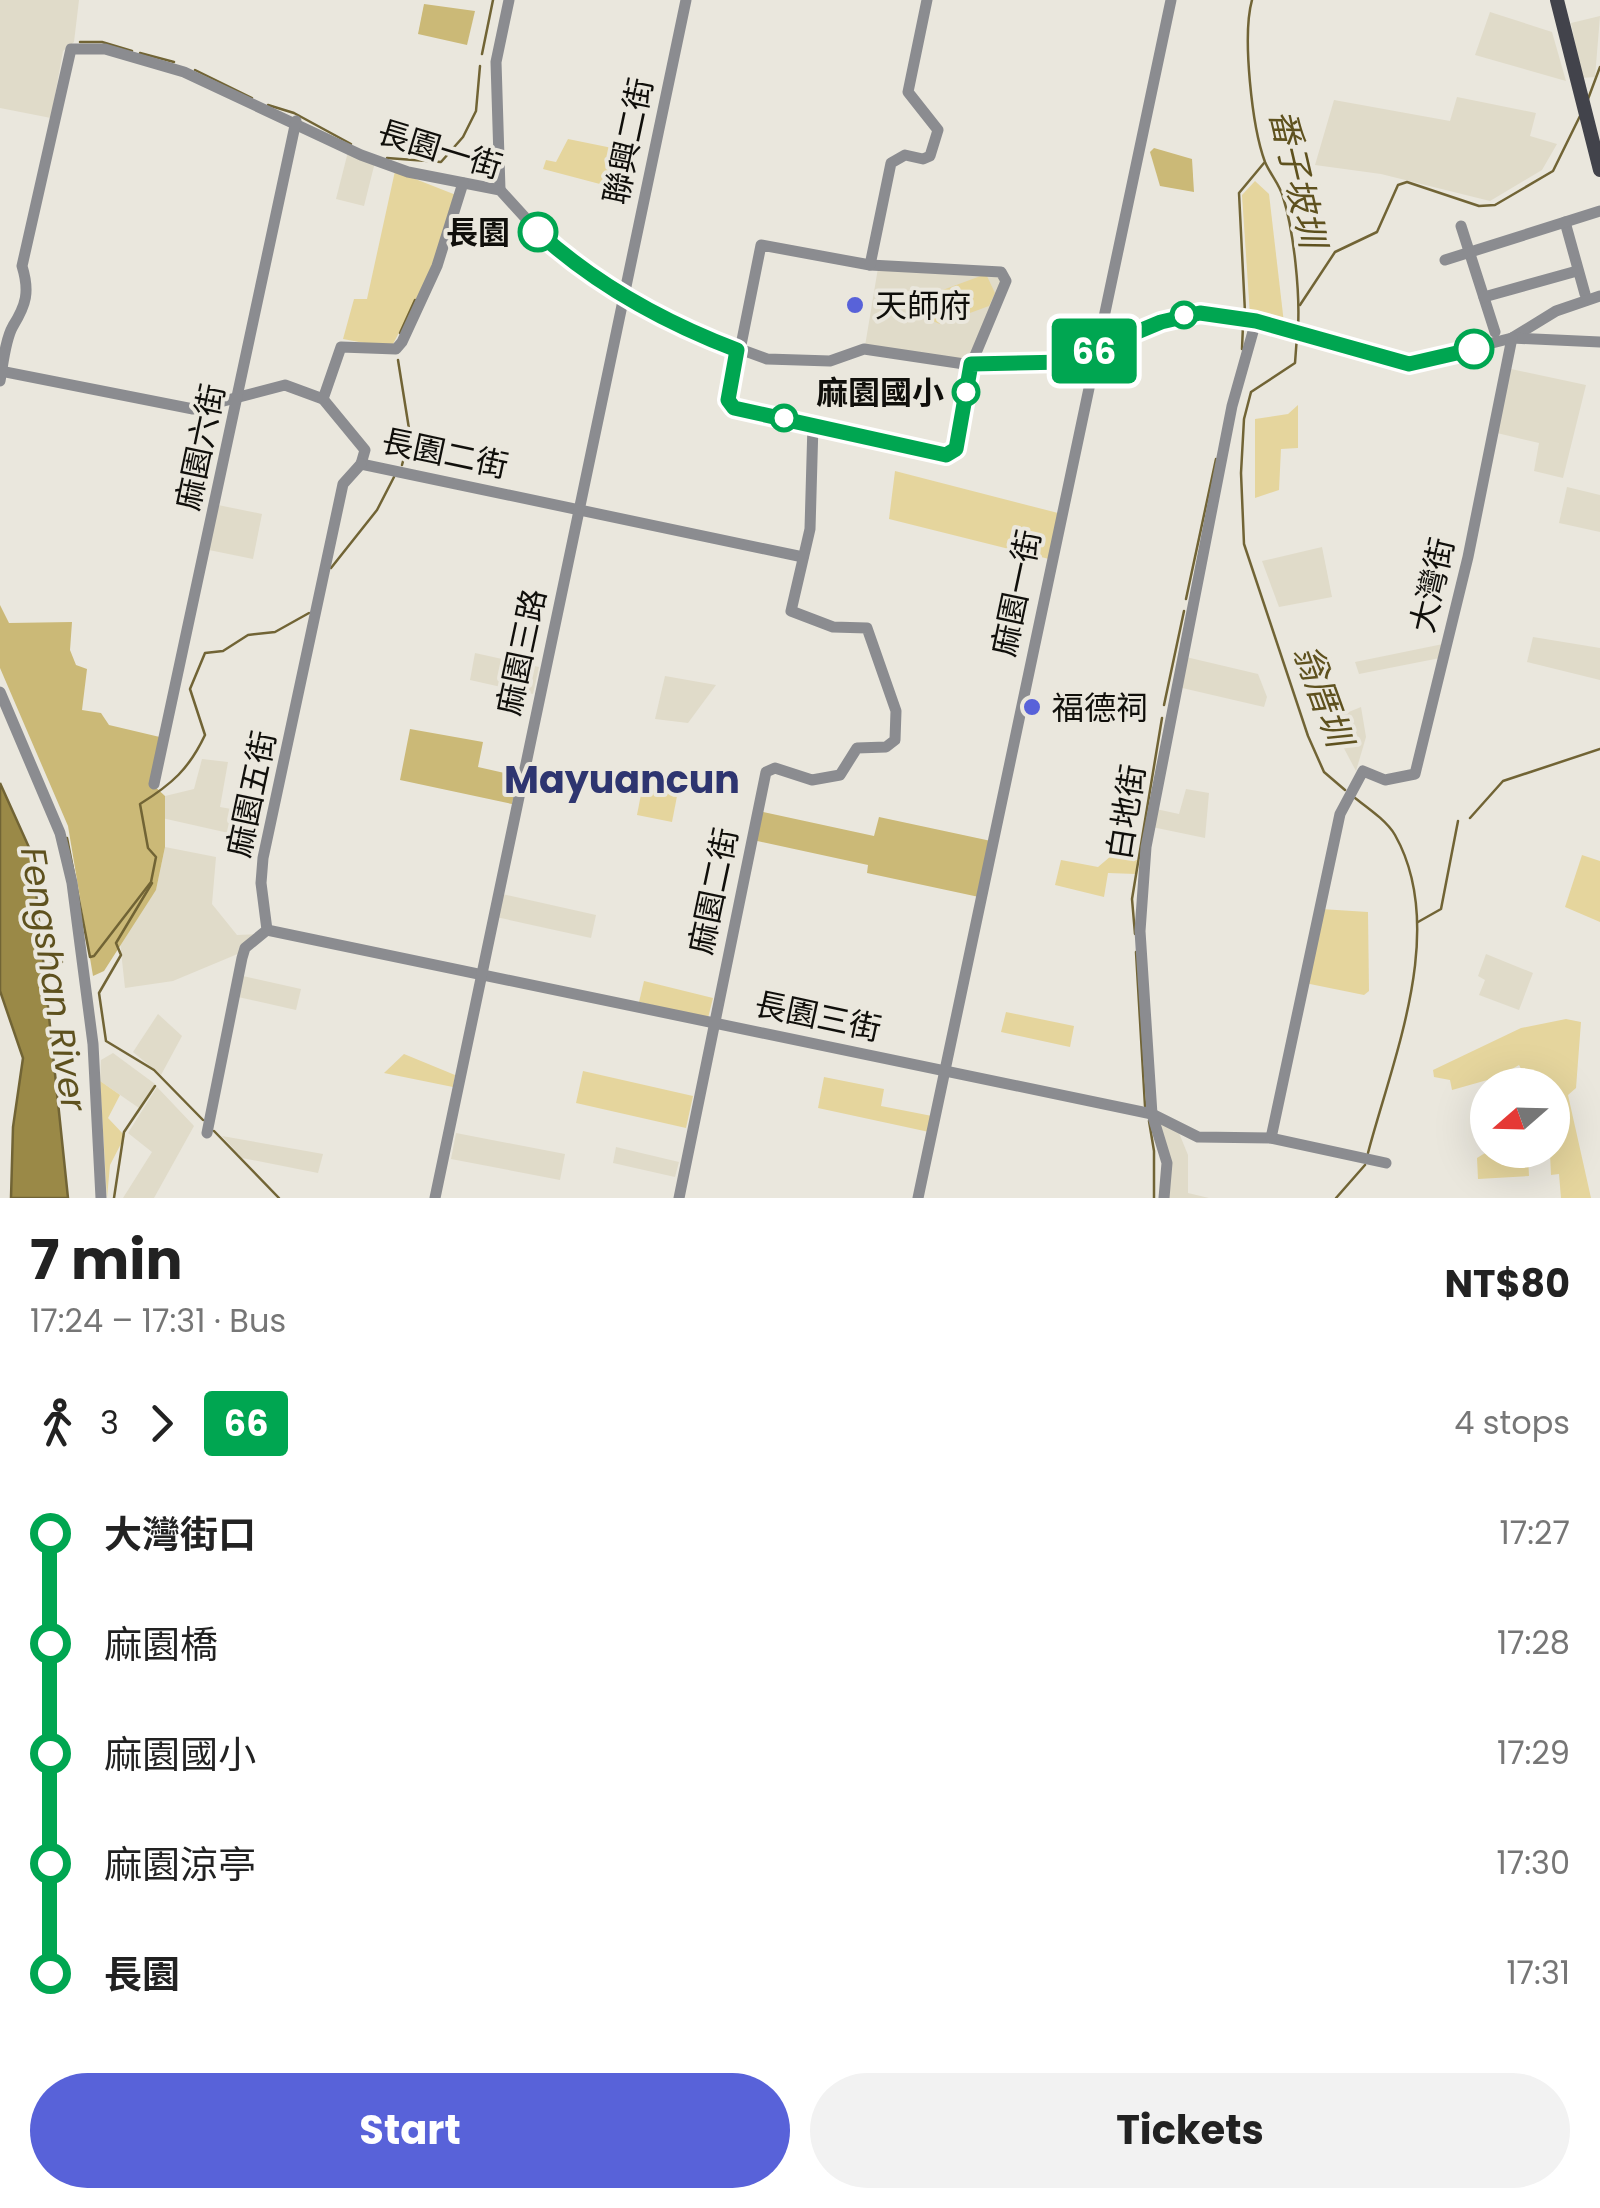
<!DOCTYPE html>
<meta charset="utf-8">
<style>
:root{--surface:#fff;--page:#f2f2f2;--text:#222;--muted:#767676;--accent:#5862d9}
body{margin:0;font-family:Poppins,"Noto Sans TC",sans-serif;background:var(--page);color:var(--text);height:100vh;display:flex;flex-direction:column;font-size:38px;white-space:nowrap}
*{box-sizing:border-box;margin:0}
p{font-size:32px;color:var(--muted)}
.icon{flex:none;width:55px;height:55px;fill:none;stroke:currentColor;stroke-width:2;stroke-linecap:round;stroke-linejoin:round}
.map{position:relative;height:1198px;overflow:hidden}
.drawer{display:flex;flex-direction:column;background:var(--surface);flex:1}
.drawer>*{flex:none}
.badge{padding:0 20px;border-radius:8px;font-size:35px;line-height:65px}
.needle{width:65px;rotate:250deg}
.buttons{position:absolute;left:1470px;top:1068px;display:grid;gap:20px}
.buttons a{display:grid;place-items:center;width:100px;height:100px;border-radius:50%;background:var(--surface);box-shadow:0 10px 40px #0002;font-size:50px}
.map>.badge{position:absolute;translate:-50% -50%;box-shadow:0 0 0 5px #fff}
.legs{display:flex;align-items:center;gap:15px;height:110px;padding:0 30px;font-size:32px}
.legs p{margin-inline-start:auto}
.overview{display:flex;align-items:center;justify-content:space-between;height:170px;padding:0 30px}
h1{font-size:55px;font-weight:700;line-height:75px}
.button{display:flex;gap:20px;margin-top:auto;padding:20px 30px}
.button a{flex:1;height:115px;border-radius:60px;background:var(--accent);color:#fff;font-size:40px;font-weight:700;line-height:115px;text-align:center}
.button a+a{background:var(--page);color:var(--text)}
ul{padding:0 30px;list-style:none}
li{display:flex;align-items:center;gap:35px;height:110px;font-size:38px}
li i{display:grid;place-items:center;width:15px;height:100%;margin:0 12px;background:currentColor}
li i::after{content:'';width:25px;height:25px;margin:-12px;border:8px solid;border-radius:50%;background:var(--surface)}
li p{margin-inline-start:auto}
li:first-child i{background:linear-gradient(#0000 50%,currentColor 0)}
li:last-child i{background:linear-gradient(currentColor 50%,#0000 0)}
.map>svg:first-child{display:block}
.built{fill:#e0dbc9}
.green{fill:#e5d59d}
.forest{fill:#cbb977}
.water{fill:#9a8947;stroke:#716435;stroke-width:2.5}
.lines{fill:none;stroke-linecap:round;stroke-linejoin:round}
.stream{stroke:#716435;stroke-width:2.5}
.minor{stroke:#8b8c90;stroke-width:11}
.major{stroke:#42434b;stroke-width:14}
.line-1-casing{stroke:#fff;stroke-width:22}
.line-1{stroke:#00a651;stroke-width:15}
.stop-1-dot{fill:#fff;stroke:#00a651;stroke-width:5}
.poi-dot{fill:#5862d9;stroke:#eae7dd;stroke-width:4}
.labels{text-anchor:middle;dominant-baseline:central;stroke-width:8;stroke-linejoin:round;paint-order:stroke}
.street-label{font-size:32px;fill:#100f0b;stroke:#eae7dd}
.stop-label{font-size:32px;font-weight:bold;fill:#100f0b;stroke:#eae7dd;text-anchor:end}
.poi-label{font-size:32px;fill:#100f0b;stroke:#eae7dd;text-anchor:start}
.water-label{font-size:35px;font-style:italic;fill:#5e511e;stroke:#eae7dd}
.quarter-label{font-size:38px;font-weight:bold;fill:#2e3570;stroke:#eae7dd}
</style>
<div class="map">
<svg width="1600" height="1198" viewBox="0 0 1600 1198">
<rect width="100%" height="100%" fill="#eae7dd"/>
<g class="built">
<path d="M 0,0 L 79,0 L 74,42 L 63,51 L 51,118 L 0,108 Z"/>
<path d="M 1490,12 L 1552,32 L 1566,81 L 1475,55 Z"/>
<path d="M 1600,16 L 1595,77 L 1582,78 L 1571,23 Z"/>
<path d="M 1457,97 L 1536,113 L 1530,136 L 1557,144 L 1542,170 L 1490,201 L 1381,174 L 1315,165 L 1334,100 L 1450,121 Z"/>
<path d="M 349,148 L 375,162 L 364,206 L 336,199 Z"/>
<path d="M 878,268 L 999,274 L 1002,281 L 970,360 L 865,346 Z"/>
<path d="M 1511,369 L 1586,385 L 1563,478 L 1534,471 L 1539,443 L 1497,433 Z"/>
<path d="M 1567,487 L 1600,495 L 1600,532 L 1559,523 Z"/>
<path d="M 218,505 L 262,514 L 253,559 L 209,550 Z"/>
<path d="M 1322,547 L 1332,597 L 1279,607 L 1262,561 Z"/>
<path d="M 1533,637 L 1600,648 L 1600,680 L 1527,662 Z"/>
<path d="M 1443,644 L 1440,658 L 1359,674 L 1355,662 Z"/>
<path d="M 475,653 L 539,667 L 533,694 L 470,680 Z"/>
<path d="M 1186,657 L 1258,674 L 1267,697 L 1264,707 L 1178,687 Z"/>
<path d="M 665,676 L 716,685 L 688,723 L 655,719 Z"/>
<path d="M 1361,707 L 1366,737 L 1356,771 L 1329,720 Z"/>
<path d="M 202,759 L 228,762 L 220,807 L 237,810 L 233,834 L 162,818 L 165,796 L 194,789 Z"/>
<path d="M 1186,789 L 1209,793 L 1205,838 L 1152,827 L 1156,809 L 1179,814 Z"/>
<path d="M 165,847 L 216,857 L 212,904 L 237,935 L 260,934 L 240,953 L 173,981 L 125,988 L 120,942 L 156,890 Z"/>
<path d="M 502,894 L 596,915 L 591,938 L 496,917 Z"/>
<path d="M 1486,954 L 1533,973 L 1519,1010 L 1479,995 L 1485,980 L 1478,976 Z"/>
<path d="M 243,976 L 301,989 L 296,1010 L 238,997 Z"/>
<path d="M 158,1014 L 182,1036 L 161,1075 L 133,1052 Z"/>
<path d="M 113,1053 L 155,1084 L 139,1108 L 100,1081 L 101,1060 Z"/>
<path d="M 157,1087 L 194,1126 L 154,1198 L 123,1198 L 152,1152 L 128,1133 Z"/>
<path d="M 1158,1121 L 1179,1133 L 1188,1155 L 1188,1193 L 1209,1198 L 1169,1198 Z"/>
<path d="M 456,1133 L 565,1154 L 560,1180 L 451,1159 Z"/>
<path d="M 222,1136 L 323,1154 L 318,1173 L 242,1158 Z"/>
<path d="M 616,1147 L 679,1162 L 675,1177 L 613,1163 Z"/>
</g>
<g class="green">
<path d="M 568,139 L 622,150 L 615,188 L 543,169 L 546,160 L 556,162 Z"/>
<path d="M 395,171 L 456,195 L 433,267 L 391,348 L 343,339 L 354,299 L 367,299 Z"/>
<path d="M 1255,181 L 1269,194 L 1284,323 L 1250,315 L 1242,195 Z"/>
<path d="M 986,274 L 995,293 L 989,306 L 940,324 L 925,318 L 921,298 Z"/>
<path d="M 1298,405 L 1298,448 L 1281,449 L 1279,490 L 1255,498 L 1255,419 L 1288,414 Z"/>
<path d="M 895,471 L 1058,513 L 1049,559 L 889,519 Z"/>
<path d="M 643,784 L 678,791 L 672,822 L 637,815 Z"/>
<path d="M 1582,855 L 1600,861 L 1600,922 L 1565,907 Z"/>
<path d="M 1111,856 L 1137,860 L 1136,874 L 1108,873 L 1104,897 L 1055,885 L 1061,860 L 1098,867 Z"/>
<path d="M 1321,909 L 1368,912 L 1369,991 L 1364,995 L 1305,983 Z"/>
<path d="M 644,981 L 713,998 L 708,1018 L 639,1002 Z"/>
<path d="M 1006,1012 L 1074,1026 L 1070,1047 L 1001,1032 Z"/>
<path d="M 1566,1019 L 1581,1022 L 1576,1088 L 1568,1095 L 1591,1198 L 1561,1198 L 1559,1174 L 1551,1175 L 1550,1154 L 1528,1155 L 1529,1176 L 1478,1179 L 1477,1158 L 1490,1150 L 1552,1150 L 1552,1085 L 1530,1085 L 1519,1065 L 1498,1077 L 1452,1090 L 1450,1080 L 1434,1077 L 1433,1070 L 1521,1028 Z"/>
<path d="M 404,1054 L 455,1075 L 453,1087 L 384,1073 Z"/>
<path d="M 583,1071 L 693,1096 L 686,1128 L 576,1103 Z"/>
<path d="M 824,1077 L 884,1089 L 881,1106 L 932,1116 L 929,1132 L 818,1108 Z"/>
<path d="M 100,1081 L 120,1095 L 108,1118 L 125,1136 L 110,1165 L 107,1198 Z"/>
</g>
<g class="forest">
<path d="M 424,4 L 475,11 L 467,45 L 418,34 Z"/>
<path d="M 1154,148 L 1192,159 L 1194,192 L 1160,186 L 1150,152 Z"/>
<path d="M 0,605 L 9,623 L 72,622 L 70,650 L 76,665 L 87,669 L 82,710 L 101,713 L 109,725 L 164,738 L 151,783 L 165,796 L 165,847 L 156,890 L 104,971 L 93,976 L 68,826 L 0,668 Z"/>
<path d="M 410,729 L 483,742 L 478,767 L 518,776 L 512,804 L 400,780 Z"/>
<path d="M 759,811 L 874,836 L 879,817 L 991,841 L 979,897 L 867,873 L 868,865 L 753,840 Z"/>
</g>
<path class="water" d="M 0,783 L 32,854 L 68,1198 L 11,1198 L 13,1127 L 23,1058 L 0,991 Z"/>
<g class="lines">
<g class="stream">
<path d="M 1252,0 C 1242,36 1252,127 1265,162 C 1270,174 1280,185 1283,197 C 1294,231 1300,293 1298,328"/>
<path d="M 80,42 L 102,42 L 132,51"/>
<path d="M 140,53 L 174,62"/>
<path d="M 482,54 L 493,0"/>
<path d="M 195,70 L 252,98"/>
<path d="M 1588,99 L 1600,67"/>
<path d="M 268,105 L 294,113 L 351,144"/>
<path d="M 387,158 L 441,162 L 463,137 L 476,111 L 480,66"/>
<path d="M 1300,305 L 1335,252 L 1377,232 L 1398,185 L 1407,182 L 1479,206 L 1495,205 L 1553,171 L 1580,116"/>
<path d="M 1245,312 L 1239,193 L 1264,163"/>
<path d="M 400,333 L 415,300"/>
<path d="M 1297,336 L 1295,363 L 1251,392 L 1244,419 L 1241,473 L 1244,544 L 1308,736 L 1324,772 L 1345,790"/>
<path d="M 1242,349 L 1243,325"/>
<path d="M 398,360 L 410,435 L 402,465"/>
<path d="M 331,568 L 377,510 L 394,477"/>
<path d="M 1186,599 L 1216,459"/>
<path d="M 1164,705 L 1184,611"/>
<path d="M 1355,798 C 1368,808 1387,821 1395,835 C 1448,929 1393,1058 1368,1153"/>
<path d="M 1470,818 L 1503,781 L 1600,749"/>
<path d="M 67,838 L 90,957 L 94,956 L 151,882 L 156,857 L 148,848 L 140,804 C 172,784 189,769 205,735 L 190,689 L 205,653 L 223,651 L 248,635 L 275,632 L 309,613"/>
<path d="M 152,883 L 116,943 L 121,955 L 99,993 L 106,1041 L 154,1070 L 203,1120"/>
<path d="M 1418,922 L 1441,909 L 1458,821"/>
<path d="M 1135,934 L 1132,899 L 1162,718"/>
<path d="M 1136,952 L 1145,1106"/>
<path d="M 44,965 L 62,962"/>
<path d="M 1149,1121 L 1154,1151 L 1154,1198"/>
<path d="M 214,1131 L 279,1198"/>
<path d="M 114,1198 L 124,1132 L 155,1086"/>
<path d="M 1336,1198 L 1365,1165"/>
</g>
<g class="minor">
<path d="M 500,190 L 496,62 L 509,0"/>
<path d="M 1565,222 L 1585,294"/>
<path d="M 1461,226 L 1495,332"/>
<path d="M 761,245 L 870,265 L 1001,272 L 1006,281 L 971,365 L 955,449 L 950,454 L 729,405 Z"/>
<path d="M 1445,260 L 1600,211"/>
<path d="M 870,265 L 891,163 L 905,155 L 923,159 L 930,156 L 938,130 L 908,92 L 927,0"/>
<path d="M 1484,297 L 1577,271"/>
<path d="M 1512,338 L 1556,311 L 1600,296"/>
<path d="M 0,371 L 193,409 L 285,385 L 323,399 L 365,450 L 361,464"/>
<path d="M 0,381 C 3,365 5,340 13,326 C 26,305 30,292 22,266 L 71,49 L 105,49 L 184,72 L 361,155 L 408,172 L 500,190 L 541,235 L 584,269 L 674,325 L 767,359 L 830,361 L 864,349 L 971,365 L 1055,363 L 1161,322 L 1200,313 L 1256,321 L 1409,364 L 1512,338 L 1600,342"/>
<path d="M 323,399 L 341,347 L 396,349 L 402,342 L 437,266 L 463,183"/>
<path d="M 361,464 L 803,557"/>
<path d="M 0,692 L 60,833 L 72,883 L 93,1044 L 101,1198"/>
<path d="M 154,784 L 296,121"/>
<path d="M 267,930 L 1152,1114 L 1198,1137 L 1271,1138 L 1386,1163"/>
<path d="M 207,1133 L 242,958 L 245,948 L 267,930 L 261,883 L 263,858 L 343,484 L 361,464"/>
<path d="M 1271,1138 L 1340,814 L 1363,771 L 1385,780 L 1415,774 L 1468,557 L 1512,338"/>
<path d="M 435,1198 L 686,0"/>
<path d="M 679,1198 L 766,772 L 775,768 L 812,780 L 840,775 L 857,748 L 886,747 L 895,740 L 896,711 L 867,628 L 833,627 L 791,611 L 810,529 L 813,424"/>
<path d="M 918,1198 L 1171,0"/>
<path d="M 1164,1198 L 1167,1163 L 1152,1114 L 1140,931 L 1146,847 L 1232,406 L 1256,321"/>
</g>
<path class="major" d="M 1557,0 L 1600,170"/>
</g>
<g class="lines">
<defs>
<path id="line-1" d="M 538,232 C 595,284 666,323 737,350 L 728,400 L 734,408 L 946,455 L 956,449 L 971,364 L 1065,362 L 1161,322 L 1200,313 L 1256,321 L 1409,364 L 1474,349"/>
</defs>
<use href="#line-1" class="line-1-casing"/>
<use href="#line-1" class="line-1"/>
</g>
<g class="stop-1-dot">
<circle cx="538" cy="232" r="18"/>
<circle cx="1184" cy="315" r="12"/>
<circle cx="1474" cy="349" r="18"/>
<circle cx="966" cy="392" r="12"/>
<circle cx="784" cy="418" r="12"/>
</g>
<g class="poi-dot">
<circle cx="855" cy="305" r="10"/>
<circle cx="1032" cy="707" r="10"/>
</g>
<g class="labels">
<g class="street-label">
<text transform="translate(628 141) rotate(-78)">聯興二街</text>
<text transform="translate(440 149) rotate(17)">長園一街</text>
<text transform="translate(200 447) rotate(-78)">麻園六街</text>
<text transform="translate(445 453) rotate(12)">長園二街</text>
<text transform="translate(1432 585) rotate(-77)">大灣街</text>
<text transform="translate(1016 593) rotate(-78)">麻園一街</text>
<text transform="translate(521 652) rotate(-78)">麻園三路</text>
<text transform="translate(251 794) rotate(-78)">麻園五街</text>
<text transform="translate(1126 812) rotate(-81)">白地街</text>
<text transform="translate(713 891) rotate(-78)">麻園二街</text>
<text transform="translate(818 1016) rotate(12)">長園三街</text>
</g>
<g class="stop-label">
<text x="510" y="232">長園</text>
<text x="944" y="392">麻園國小</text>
</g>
<g class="poi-label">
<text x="875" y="305">天師府</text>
<text x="1052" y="707">福德祠</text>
</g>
<g class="water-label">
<text transform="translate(1298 178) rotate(77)">番子坡圳</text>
<text transform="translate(1323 695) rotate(70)">翁厝圳</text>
<text transform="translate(54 979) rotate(81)">Fengshan River</text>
</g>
<g class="quarter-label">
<text x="622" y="779">Mayuancun</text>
</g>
</g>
</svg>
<div class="buttons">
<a><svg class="needle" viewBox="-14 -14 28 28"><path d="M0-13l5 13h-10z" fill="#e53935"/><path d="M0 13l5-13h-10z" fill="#767676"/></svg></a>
</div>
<b class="badge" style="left:1094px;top:351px;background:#00a651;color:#fff">66</b>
</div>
<section class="drawer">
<div class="overview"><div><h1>7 min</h1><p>17:24 – 17:31 · Bus</p></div><b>NT$80</b></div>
<div class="legs"><svg class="icon" aria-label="walk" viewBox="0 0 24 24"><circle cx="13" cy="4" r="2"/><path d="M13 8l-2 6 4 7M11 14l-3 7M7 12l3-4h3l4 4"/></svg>3<svg class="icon" aria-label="forward" viewBox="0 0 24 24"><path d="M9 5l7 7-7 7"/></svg><b class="badge" style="background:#00a651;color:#fff">66</b><p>4 stops</p></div>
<ul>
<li><i style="color:#00a651"></i><b>大灣街口</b><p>17:27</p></li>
<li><i style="color:#00a651"></i><span>麻園橋</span><p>17:28</p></li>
<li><i style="color:#00a651"></i><span>麻園國小</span><p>17:29</p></li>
<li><i style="color:#00a651"></i><span>麻園涼亭</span><p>17:30</p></li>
<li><i style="color:#00a651"></i><b>長園</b><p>17:31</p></li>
</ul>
<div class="button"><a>Start</a><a>Tickets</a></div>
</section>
